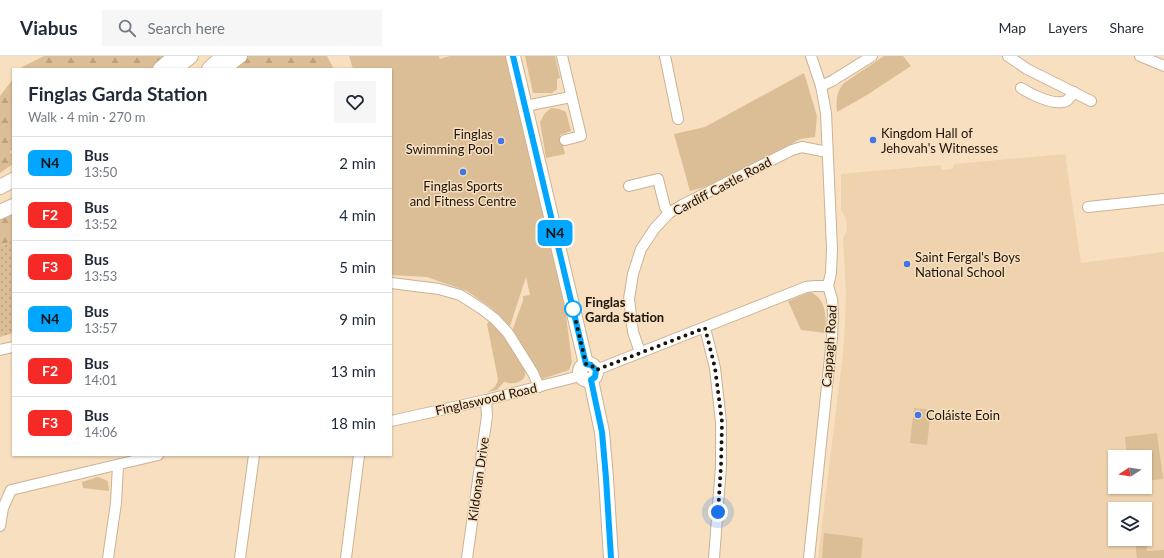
<!DOCTYPE html>
<meta charset="utf-8">
<style>
:root{--surface:#fff;--page:#f6f6f7;--text:#1f2937;--muted:#747a83;--line:#e0e1e3}
body{margin:0;font-family:Lato,sans-serif;background:var(--page);color:var(--text);height:100vh;display:flex;flex-direction:column;font-size:15px;white-space:nowrap}
*{box-sizing:border-box;margin:0}
p{font-size:13px;color:var(--muted)}
.icon{flex:none;width:22px;height:22px;fill:none;stroke:currentColor;stroke-width:2;stroke-linecap:round;stroke-linejoin:round}
.map{position:relative;flex:1;overflow:hidden}
.side{position:absolute;left:12px;top:12px;width:380px;height:388px;display:flex;flex-direction:column;background:var(--surface);border-radius:0px;box-shadow:0 1px 3px #0004}
.side>*{flex:none}
.badge{padding:0 8px;border-radius:6px;font-size:14px;line-height:26px}
.needle{width:26px;rotate:258deg}
.controls{position:absolute;left:1108px;top:394px;display:grid;gap:8px}
.controls a{display:grid;place-items:center;width:44px;height:44px;border-radius:0px;background:var(--surface);box-shadow:0 1px 3px #0004;font-size:20px}
.you{position:absolute;width:20px;height:20px;margin:-10px;border:3px solid #fff;border-radius:50%;background:#1a73e8;box-shadow:0 0 0 6px #1a73e833}
.map>.badge{position:absolute;translate:-50% -50%;box-shadow:0 0 0 2px #fff}
.round{display:grid;place-items:center;flex:none;width:42px;height:42px;border-radius:0px;background:var(--page)}
.head{display:flex;align-items:center;justify-content:space-between;height:68px;padding:0 16px}
h1{font-size:19px;font-weight:700;line-height:30px}
ul{padding:0;list-style:none}
li{display:flex;align-items:center;gap:12px;height:52px;padding:0 16px;border-top:1px solid var(--line)}
li div{flex:1}
li b{display:block;font-size:15px}
li em{font-style:normal}
li .badge{min-width:44px;font-weight:700;text-align:center}
header{display:flex;align-items:center;gap:24px;box-sizing:border-box;height:56px;padding:0 20px;background:var(--surface);border-bottom:1px solid var(--line)}
header strong{font-size:19px}
nav{display:flex;gap:22px;margin-inline-start:auto;font-size:14px}
.search{width:280px;height:36px;background:var(--page);display:flex;align-items:center;gap:10px;box-sizing:border-box;padding:0 14px;border-radius:0px;color:var(--muted);font-size:15px}
.map>svg:first-child{display:block}
.built{fill:#efd3ae;fill-rule:evenodd}
.green{fill:#dbbe96}
.forest{fill:url(#forest-firs)}
.park{fill:url(#park-dots)}
.lines{fill:none;stroke-linecap:round;stroke-linejoin:round}
.street-casing{stroke:#cab395;stroke-width:12}
.secondary-casing{stroke:#cab395;stroke-width:16}
.street{stroke:#fff;stroke-width:10}
.secondary{stroke:#fff;stroke-width:14}
.line-casing{stroke:#fff;stroke-width:9}
.line{stroke:#00a6ff;stroke-width:6}
.walk{stroke:#1c1409;stroke-width:4;stroke-dasharray:0 7.2}
.poi-dot{fill:#4275e6;stroke:#f7dfc0;stroke-width:1.5}
.stop-dot{fill:#fff;stroke:#00a6ff;stroke-width:2}
.labels{text-anchor:middle;dominant-baseline:central;stroke-width:3;stroke-linejoin:round;paint-order:stroke}
.poi-label{font-size:13px;fill:#1c1409;stroke:#f7dfc0;text-anchor:start}
.street-label{font-size:13px;fill:#1c1409;stroke:#f7dfc0}
.stop-label{font-size:13px;font-weight:bold;fill:#1c1409;stroke:#f7dfc0;text-anchor:start}
</style>
<header>
<strong>Viabus</strong>
<div class="search"><svg class="icon" aria-label="search" viewBox="0 0 24 24"><circle cx="10" cy="10" r="6"/><path d="M15 15l6 6"/></svg>Search here</div>
<nav><a>Map</a><a>Layers</a><a>Share</a></nav>
</header>
<div class="map">
<svg width="1164" height="502" viewBox="0 0 1164 502">
<defs>
<pattern id="forest-firs" width="22" height="20" patternUnits="userSpaceOnUse"><rect width="22" height="20" fill="#dbbe96"/><path d="M5 1l3.5 6h-7zM16 11l3.5 6h-7z" fill="#bba280"/></pattern>
<pattern id="park-dots" width="8" height="8" patternUnits="userSpaceOnUse"><rect width="8" height="8" fill="#dbbe96"/><path d="M2 2h.1M6 6h.1" fill="none" stroke="#bba280" stroke-width="1.8" stroke-linecap="round"/></pattern>
</defs>
<rect width="100%" height="100%" fill="#f7dfc0"/>
<path class="built" d="M 1065,98 L 1081,207 L 1164,196 L 1164,502 L 818,502 L 843,297 L 845,268 L 846,237 L 843,182 L 847,175 L 846,163 L 841,154 L 841,118 L 940,109 L 942,114 L 952,113 L 954,108 ZM 1115,401 L 1145,401 L 1145,431 L 1115,431 ZM 1115,453 L 1145,453 L 1145,483 L 1115,483 Z"/>
<g class="green">
<path d="M 349,0 L 439,0 L 440,3 L 450,0 L 510,0 L 564,245 L 572,306 L 569,314 L 542,323 L 512,275 L 523,245 L 523,240 L 530,239 L 526,221 L 510,270 L 490,251 L 467,235 L 427,221 L 391,219 L 391,13 L 353,13 Z"/>
<path d="M 525,0 L 555,0 L 560,22 L 557,23 L 557,33 L 552,37 L 533,37 Z"/>
<path d="M 884,0 L 903,0 L 911,10 L 867,39 L 837,56 C 836,44 836,36 844,27 Z"/>
<path d="M 804,17 L 817,60 L 815,81 L 800,83 L 725,125 L 690,135 L 674,78 L 705,71 Z"/>
<path d="M 551,52 L 559,53 L 566,56 L 571,75 L 560,79 L 565,98 L 546,102 L 540,66 L 545,57 Z"/>
<path d="M 810,236 C 828,244 825,260 826,277 L 801,274 L 788,245 Z"/>
<path d="M 491,263 C 499,273 536,313 522,324 C 517,328 510,328 504,326 L 497,334 L 487,336 C 493,333 497,330 498,323 L 487,268 Z"/>
<path d="M 914,352 L 931,354 L 927,389 L 910,387 Z"/>
<path d="M 1157,377 L 1163,423 L 1145,425 L 1145,401 L 1127,401 L 1125,381 Z"/>
<path d="M 98,421 L 108,425 L 109,435 L 83,432 L 82,426 Z"/>
<path d="M 824,477 L 863,482 L 861,502 L 822,502 Z"/>
<path d="M 1146,483 L 1147,495 L 1164,494 L 1164,502 L 1137,502 L 1135,484 Z"/>
</g>
<g class="forest">
<path d="M 44,0 L 169,0 L 151,13 L 21,13 L 22,11 Z"/>
<path d="M 246,0 L 327,0 L 334,13 L 231,13 Z"/>
<path d="M 13,23 L 13,94 L 9,96 L 13,98 L 13,108 L 0,117 L 0,40 Z"/>
<path d="M 13,155 L 13,184 L 0,190 L 0,161 Z"/>
</g>
<path class="park" d="M 13,184 L 13,277 L 0,281 L 0,190 Z"/>
<g class="lines">
<defs>
<g id="street">
<path d="M 562,0 L 581,80 L 565,84"/>
<path d="M 665,0 L 678,63"/>
<path d="M 1008,0 L 1027,13 L 1091,45"/>
<path d="M 1140,0 L 1164,10"/>
<path d="M 821,30 L 832,25 L 872,0"/>
<path d="M 1021,32 C 1030,38 1051,48 1062,46 C 1068,46 1071,40 1074,36"/>
<path d="M 525,50 L 571,41"/>
<path d="M 629,130 L 658,123 L 665,151 L 669,157"/>
<path d="M 1088,151 L 1164,143"/>
<path d="M 391,227 L 439,233 L 460,239 L 482,253 L 495,263 L 508,277 L 533,317 L 539,331"/>
<path d="M 705,272 L 715,312 L 721,366 L 721,410 L 714,502"/>
<path d="M 0,294 L 13,291"/>
<path d="M 640,296 L 633,276 L 629,243 L 633,218 L 641,193 L 655,172 L 669,157 L 684,148 L 792,94 L 802,91 L 827,96"/>
<path d="M 596,314 L 806,231 L 815,230 L 828,230"/>
<path d="M 391,365 L 486,344 L 580,320"/>
<path d="M 0,470 L 3,452 L 11,434 L 158,399"/>
<path d="M 108,502 L 116,447 L 118,409"/>
<path d="M 240,502 L 254,399"/>
<path d="M 346,502 L 359,399"/>
<path d="M 467,502 L 487,360 L 486,344"/>
<path d="M 809,502 L 832,282 L 833,256 L 832,243 L 828,230 L 831,217 L 832,193 L 826,57 L 821,30 L 811,0"/>
</g>
<g id="secondary">
<path d="M 513,0 L 586,308"/>
<path d="M 160,13 L 175,0"/>
<path d="M 175,13 L 191,0"/>
<path d="M 209,13 L 223,0"/>
<path d="M 223,13 L 240,0"/>
<path d="M 0,131 L 13,124"/>
<path d="M 0,156 L 13,150"/>
<circle cx="588" cy="316" r="8"/>
<path d="M 591,324 L 602,376 L 606,422 L 611,502"/>
</g>
</defs>
<use href="#street" class="street-casing"/>
<use href="#secondary" class="secondary-casing"/>
<use href="#street" class="street"/>
<use href="#secondary" class="secondary"/>
</g>
<g class="lines">
<defs>
<path id="line" d="M 513,0 L 586,308 L 591,309 L 596,314 L 595,321 L 591,324 L 602,376 L 606,422 L 611,502"/>
</defs>
<use href="#line" class="line-casing"/>
<use href="#line" class="line"/>
<path class="walk" d="M 573,253 L 572,249 L 586,308 L 591,309 L 596,314 L 705,272 L 715,312 L 722,366 L 721,410 L 718,456"/>
</g>
<g class="poi-dot">
<circle cx="873" cy="84" r="4"/>
<circle cx="501" cy="85" r="4"/>
<circle cx="463" cy="116" r="4"/>
<circle cx="907" cy="208" r="4"/>
<circle cx="918" cy="359" r="4"/>
</g>
<circle class="stop-dot" cx="573" cy="253" r="8"/>
<g class="labels">
<g class="poi-label">
<text x="881" y="77">Kingdom Hall of<tspan x="881" dy="15">Jehovah's Witnesses</tspan></text>
<text x="493" y="78" text-anchor="end">Finglas<tspan x="493" dy="15">Swimming Pool</tspan></text>
<text x="463" y="130" text-anchor="middle">Finglas Sports<tspan x="463" dy="15">and Fitness Centre</tspan></text>
<text x="915" y="201">Saint Fergal's Boys<tspan x="915" dy="15">National School</tspan></text>
<text x="926" y="359">Coláiste Eoin</text>
</g>
<g class="street-label">
<text transform="translate(722 130) rotate(-28)">Cardiff Castle Road</text>
<text transform="translate(829 290) rotate(-86)">Cappagh Road</text>
<text transform="translate(486 343) rotate(-13)">Finglaswood Road</text>
<text transform="translate(478 423) rotate(-82)">Kildonan Drive</text>
</g>
<g class="stop-label">
<text x="585" y="246">Finglas<tspan x="585" dy="15">Garda Station</tspan></text>
</g>
</g>
</svg>
<div class="controls">
<a><svg class="needle" viewBox="-14 -14 28 28"><path d="M0-13l5 13h-10z" fill="#e53935"/><path d="M0 13l5-13h-10z" fill="#747a83"/></svg></a>
<a><svg class="icon" aria-label="layers" viewBox="0 0 24 24"><path d="M12 4l9 5-9 5-9-5zM3 14l9 5 9-5"/></svg></a>
</div>
<div class="you" style="left:718px;top:456px"></div>
<b class="badge" style="left:555px;top:177px;background:#00a6ff;color:#111">N4</b>
<section class="side">
<div class="head"><div><h1>Finglas Garda Station</h1><p>Walk · 4 min · 270 m</p></div><a class="round"><svg class="icon" aria-label="heart" viewBox="0 0 24 24"><path d="M12 20l-8-8c-3-5 5-10 8-4 3-6 11-1 8 4z"/></svg></a></div>
<ul>
<li><span class="badge" style="background:#00a6ff;color:#111">N4</span><div><b>Bus</b><p>13:50</p></div><em>2 min</em></li>
<li><span class="badge" style="background:#f52a26;color:#fff">F2</span><div><b>Bus</b><p>13:52</p></div><em>4 min</em></li>
<li><span class="badge" style="background:#f52a26;color:#fff">F3</span><div><b>Bus</b><p>13:53</p></div><em>5 min</em></li>
<li><span class="badge" style="background:#00a6ff;color:#111">N4</span><div><b>Bus</b><p>13:57</p></div><em>9 min</em></li>
<li><span class="badge" style="background:#f52a26;color:#fff">F2</span><div><b>Bus</b><p>14:01</p></div><em>13 min</em></li>
<li><span class="badge" style="background:#f52a26;color:#fff">F3</span><div><b>Bus</b><p>14:06</p></div><em>18 min</em></li>
</ul>
</section>
</div>
